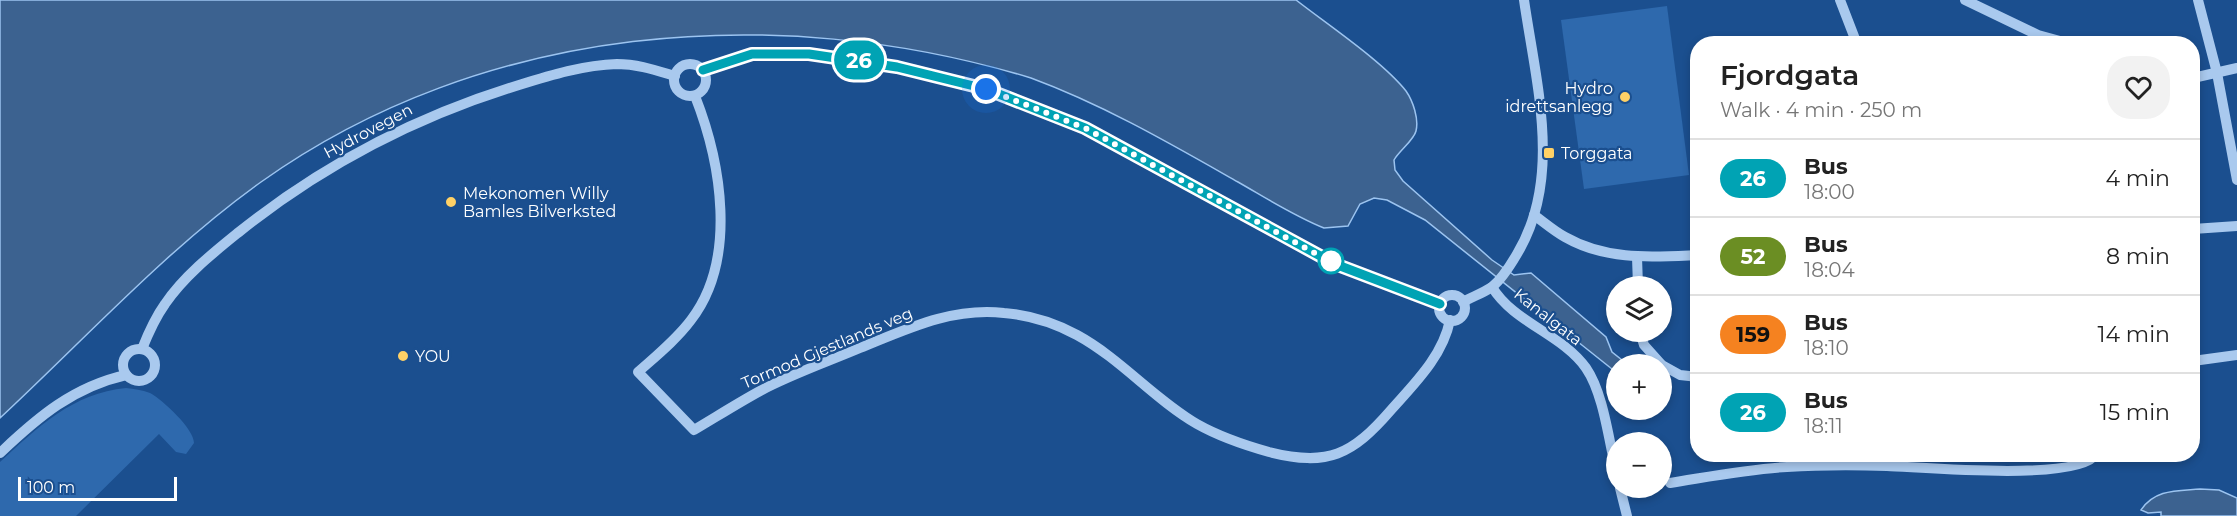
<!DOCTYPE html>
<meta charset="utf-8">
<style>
:root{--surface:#fff;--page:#f2f2f2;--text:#222;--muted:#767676;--line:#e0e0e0}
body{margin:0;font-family:Montserrat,sans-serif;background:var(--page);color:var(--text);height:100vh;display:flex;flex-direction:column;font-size:22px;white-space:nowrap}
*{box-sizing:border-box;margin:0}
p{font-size:20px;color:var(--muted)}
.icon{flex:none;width:33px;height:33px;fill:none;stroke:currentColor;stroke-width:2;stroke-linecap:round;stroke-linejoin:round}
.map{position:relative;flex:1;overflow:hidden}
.panel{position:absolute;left:1690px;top:36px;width:510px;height:426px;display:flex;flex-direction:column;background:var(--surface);border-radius:24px;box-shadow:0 3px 9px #0003}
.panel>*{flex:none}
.badge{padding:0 12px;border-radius:20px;font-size:21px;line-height:39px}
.buttons{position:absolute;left:1606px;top:276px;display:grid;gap:12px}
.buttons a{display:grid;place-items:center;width:66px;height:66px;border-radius:50%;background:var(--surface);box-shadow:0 3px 9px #0003;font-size:30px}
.scale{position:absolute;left:18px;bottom:15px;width:159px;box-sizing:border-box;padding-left:6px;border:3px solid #fff;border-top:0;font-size:16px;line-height:21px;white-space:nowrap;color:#fff;-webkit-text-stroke:4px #1b4f8f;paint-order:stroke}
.you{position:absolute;width:30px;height:30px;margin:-15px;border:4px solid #fff;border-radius:50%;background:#1a73e8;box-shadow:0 0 0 9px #1a73e833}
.map>.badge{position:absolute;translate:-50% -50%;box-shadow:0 0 0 3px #fff}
.round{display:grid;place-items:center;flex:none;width:63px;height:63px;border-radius:24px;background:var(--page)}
.headline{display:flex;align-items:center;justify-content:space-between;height:102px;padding:0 30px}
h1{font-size:28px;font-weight:600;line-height:45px}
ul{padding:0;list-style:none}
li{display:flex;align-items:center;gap:18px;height:78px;padding:0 30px;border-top:2px solid var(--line)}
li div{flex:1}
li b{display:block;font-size:22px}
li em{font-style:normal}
li .badge{min-width:66px;font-weight:700;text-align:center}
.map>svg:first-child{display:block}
.green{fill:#2e69ad}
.water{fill:#3c6290;stroke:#9cc4f0;stroke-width:1.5}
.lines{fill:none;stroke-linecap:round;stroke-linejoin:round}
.minor{stroke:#a9c9ee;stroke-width:10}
.line-casing{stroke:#fff;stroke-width:14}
.line{stroke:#00a3b4;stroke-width:9}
.walk{stroke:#fff;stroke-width:6;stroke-dasharray:0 10.8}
.poi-dot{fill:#ffd166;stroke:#1b4f8f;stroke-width:2}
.stop-dot{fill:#fff;stroke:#00a3b4;stroke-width:3}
.labels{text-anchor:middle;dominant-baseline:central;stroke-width:4.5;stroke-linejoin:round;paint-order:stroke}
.poi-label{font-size:16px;fill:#fff;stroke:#1b4f8f;text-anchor:start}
.street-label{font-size:16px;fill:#fff;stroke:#1b4f8f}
</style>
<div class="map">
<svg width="2237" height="516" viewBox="0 0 2237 516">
<rect width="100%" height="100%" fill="#1b4f8f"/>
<g class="green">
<path d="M 1667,6 L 1689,175 L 1584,189 L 1561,20 Z"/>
<path d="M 126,388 C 134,389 142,390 150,393 C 163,400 194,429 194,443 L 186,454 L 176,452 L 159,434 L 76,516 L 0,516 L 0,462 C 38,427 73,393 126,388 Z"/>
</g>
<g class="water">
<path d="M 0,0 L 1296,0 C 1328,25 1382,61 1406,91 C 1413,101 1419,119 1416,131 C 1414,140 1399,151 1394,160 L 1395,170 L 1403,181 L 1492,260 L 1514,275 L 1531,273 L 1606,337 L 1612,352 L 1627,364 L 1617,364 L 1617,373 L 1425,220 L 1387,200 L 1374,198 L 1360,204 L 1348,226 L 1324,228 C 1294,216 1266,198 1238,182 C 1171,144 1104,105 1031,78 C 774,0 483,24 261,182 C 167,249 85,339 0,418 Z"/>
<path d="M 2200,489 L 2219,490 L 2237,498 L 2237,516 L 2161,516 L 2161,512 L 2148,513 L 2141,510 C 2155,489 2177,491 2200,489 Z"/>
</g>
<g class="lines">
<g class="minor">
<path d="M 1840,0 L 1857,44"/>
<path d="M 1965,0 L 2038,35 L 2071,44"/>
<path d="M 2198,0 L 2217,73 L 2237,180"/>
<circle cx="690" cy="80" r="16"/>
<path d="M 703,70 L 752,54 L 809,54 L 897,67 L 986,89 L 1085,128 L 1335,264 L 1440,304"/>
<path d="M 2193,78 L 2237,68"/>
<path d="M 695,96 C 721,162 738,259 691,320 C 676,340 656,356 638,372 L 694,430 C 716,417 738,403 760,391 C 792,374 827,362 860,348 C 907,329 952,307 1004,313 C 1029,315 1055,323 1077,335 C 1121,359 1154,399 1197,424 C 1220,437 1244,445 1269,452 C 1328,467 1352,455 1391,410 C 1414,384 1443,356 1450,320"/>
<path d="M 1534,215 C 1545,223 1554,231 1565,237 C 1607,261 1652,257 1698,255"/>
<path d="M 2193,229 L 2237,226"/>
<path d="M 1637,257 L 1638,286"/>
<path d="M 1492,287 C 1514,323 1562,334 1586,368 C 1604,394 1609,443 1617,475"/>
<circle cx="1452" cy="308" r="13"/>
<path d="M 1463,302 C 1472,297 1483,293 1492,287 C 1502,279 1510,266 1517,254 C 1563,178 1536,83 1524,0"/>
<path d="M 1640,332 L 1644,345 L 1661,364"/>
<circle cx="139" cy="365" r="16"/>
<path d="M 142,349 C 148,334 155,318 165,304 C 184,276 213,253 239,232 C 324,164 417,116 519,85 C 551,75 584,65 617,64 C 638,64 655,70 675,76"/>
<path d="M 2193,361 L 2237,355"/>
<path d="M 1662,365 L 1680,375 L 1698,377"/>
<path d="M 0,453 C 38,417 73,387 126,375"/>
<path d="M 1670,483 C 1708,477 1748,469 1787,467 C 1820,465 1854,465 1887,466 C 1921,467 2081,482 2096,454"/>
<path d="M 1620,488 L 1627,516"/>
</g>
</g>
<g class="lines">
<defs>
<path id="line" d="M 703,70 L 752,54 L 809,54 L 897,67 L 986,89 L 1085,128 L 1335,264 L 1440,304"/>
</defs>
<use href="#line" class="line-casing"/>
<use href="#line" class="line"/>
<path class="walk" d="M 986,89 L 1085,128 L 1335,264 L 1331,261"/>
</g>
<g class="poi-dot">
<circle cx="1625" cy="97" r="6"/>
<rect x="1543" y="147" width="12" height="12" rx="3"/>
<circle cx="451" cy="202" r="6"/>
<circle cx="403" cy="356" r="6"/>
</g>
<circle class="stop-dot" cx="1331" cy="261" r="12"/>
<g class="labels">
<g class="poi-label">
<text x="1613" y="88" text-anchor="end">Hydro<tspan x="1613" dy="18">idrettsanlegg</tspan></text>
<text x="1561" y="153">Torggata</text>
<text x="463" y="193">Mekonomen Willy<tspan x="463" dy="18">Bamles Bilverksted</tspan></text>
<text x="415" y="356">YOU</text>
</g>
<g class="street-label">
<text transform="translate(368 131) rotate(-28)">Hydrovegen</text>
<text transform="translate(1548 317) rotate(38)">Kanalgata</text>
<text transform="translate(827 348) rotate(-23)">Tormod Gjestlands veg</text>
</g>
</g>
</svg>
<div class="buttons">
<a><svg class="icon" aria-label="layers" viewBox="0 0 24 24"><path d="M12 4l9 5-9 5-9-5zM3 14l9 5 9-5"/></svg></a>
<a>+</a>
<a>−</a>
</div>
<div class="scale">100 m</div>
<div class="you" style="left:986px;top:89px"></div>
<b class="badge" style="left:859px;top:60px;background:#00a3b4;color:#fff">26</b>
<section class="panel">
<div class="headline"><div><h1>Fjordgata</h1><p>Walk · 4 min · 250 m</p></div><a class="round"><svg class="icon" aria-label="heart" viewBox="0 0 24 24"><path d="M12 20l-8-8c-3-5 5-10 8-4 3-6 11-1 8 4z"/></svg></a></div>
<ul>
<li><span class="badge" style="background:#00a3b4;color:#fff">26</span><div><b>Bus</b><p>18:00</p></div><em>4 min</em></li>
<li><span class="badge" style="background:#6b8e23;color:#fff">52</span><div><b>Bus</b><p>18:04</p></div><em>8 min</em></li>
<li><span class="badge" style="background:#f58220;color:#111">159</span><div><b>Bus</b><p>18:10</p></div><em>14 min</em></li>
<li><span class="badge" style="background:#00a3b4;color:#fff">26</span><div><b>Bus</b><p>18:11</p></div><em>15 min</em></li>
</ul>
</section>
</div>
